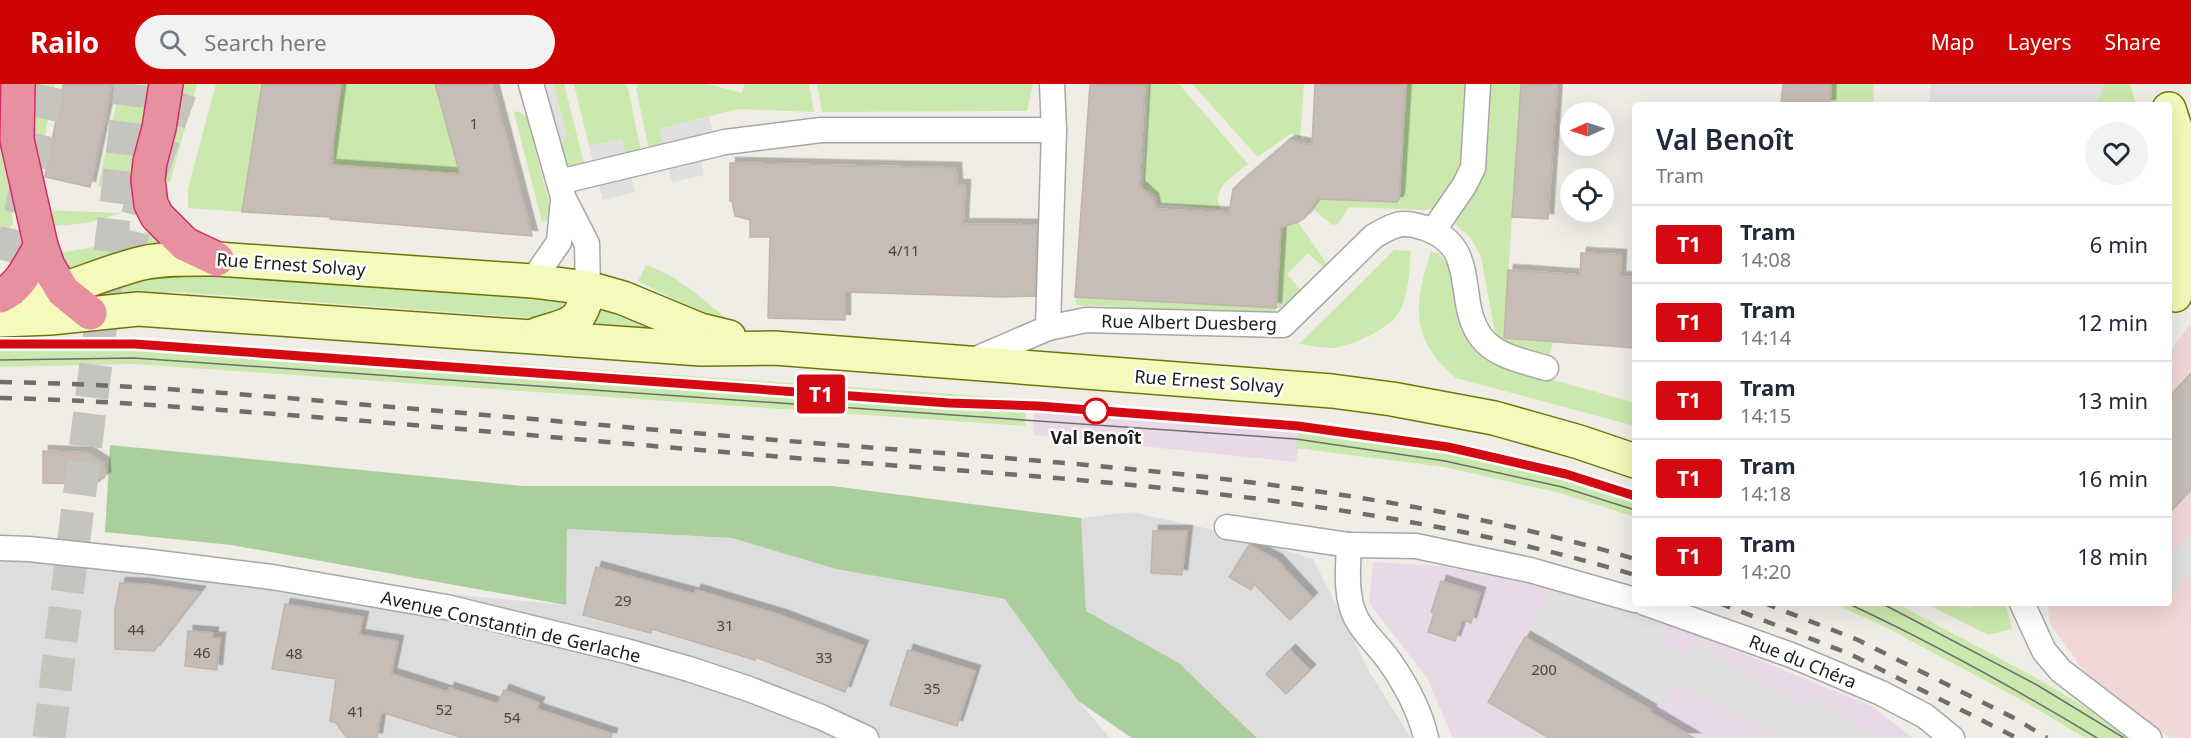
<!DOCTYPE html>
<meta charset="utf-8">
<style>
:root{--surface:#fff;--page:#f2f2f3;--text:#1f2937;--muted:#747a83;--line:#e0e1e3;--accent:#ce0303}
body{margin:0;font-family:"Noto Sans",sans-serif;background:var(--page);color:var(--text);height:100vh;display:flex;flex-direction:column;font-size:22px;white-space:nowrap}
*{box-sizing:border-box;margin:0}
p{font-size:20px;color:var(--muted)}
.icon{flex:none;width:33px;height:33px;fill:none;stroke:currentColor;stroke-width:2;stroke-linecap:round;stroke-linejoin:round}
.map{position:relative;flex:1;overflow:hidden}
.side{position:absolute;left:1632px;top:18px;width:540px;height:504px;display:flex;flex-direction:column;background:var(--surface);border-radius:6px;box-shadow:0 6px 24px #0002}
.side>*{flex:none}
.badge{padding:0 12px;border-radius:4px;font-size:21px;line-height:39px}
.needle{width:39px;rotate:267deg}
.controls{position:absolute;left:1560px;top:18px;display:grid;gap:12px}
.controls a{display:grid;place-items:center;width:54px;height:54px;border-radius:50%;background:var(--surface);box-shadow:0 6px 24px #0002;font-size:30px}
.map>.badge{position:absolute;translate:-50% -50%;box-shadow:0 0 0 3px #fff}
.round{display:grid;place-items:center;flex:none;width:63px;height:63px;border-radius:32px;background:var(--page)}
.overview{display:flex;align-items:center;justify-content:space-between;height:102px;padding:0 24px}
h1{font-size:28px;font-weight:600;line-height:45px}
ul{padding:0;list-style:none}
li{display:flex;align-items:center;gap:18px;height:78px;padding:0 24px;border-top:2px solid var(--line)}
li div{flex:1}
li b{display:block;font-size:22px}
li em{font-style:normal}
li .badge{min-width:66px;font-weight:700;text-align:center}
header{display:flex;align-items:center;gap:36px;box-sizing:border-box;height:84px;padding:0 30px;background:var(--accent);color:#fff}
header strong{font-size:28px}
nav{display:flex;gap:33px;margin-inline-start:auto;font-size:21px}
.search{width:420px;height:54px;background:var(--page);display:flex;align-items:center;gap:15px;box-sizing:border-box;padding:0 21px;border-radius:33px;color:var(--muted);font-size:22px}
.map>svg:first-child{display:block}
.residential{fill:#dedddd}
.commercial{fill:#f1d8d7}
.industrial{fill:#e9d9e6}
.grass{fill:#cbe9ae}
.forest{fill:#abcf9c}
.parking{fill:#e0e0e0}
.building{fill:#c5bdb6;stroke:#c2b4a9;stroke-width:1.5;filter:url(#shadow)}
.lines{fill:none;stroke-linecap:round;stroke-linejoin:round}
.highway-tunnel{stroke:#c6c4bf;stroke-width:33;stroke-dasharray:33 16;stroke-linecap:butt}
.street-casing{stroke:#a7a7a7;stroke-width:27}
.secondary-casing{stroke:#6c7806;stroke-width:36}
.highway-casing{stroke:#d92966;stroke-width:36}
.street{stroke:#fff;stroke-width:24}
.secondary{stroke:#f6f9bc;stroke-width:33}
.highway{stroke:#e690a0;stroke-width:33}
.tram{stroke:#6e6e6e;stroke-width:1.5}
.rail{stroke:#6e6e6e;stroke-width:4.5;stroke-dasharray:12 12;stroke-linecap:butt}
.line-casing{stroke:#fff;stroke-width:14}
.line{stroke:#d50911;stroke-width:9}
.stop-dot{fill:#fff;stroke:#d50911;stroke-width:3}
.labels{text-anchor:middle;dominant-baseline:central;stroke-width:5;stroke-linejoin:round;paint-order:stroke}
.number-label{font-size:15px;fill:#494746}
.street-label{font-size:18px;fill:#202020;stroke:#fff}
.stop-label{font-size:18px;font-weight:bold;fill:#202020;stroke:#fff}
</style>
<header>
<strong>Railo</strong>
<div class="search"><svg class="icon" aria-label="search" viewBox="0 0 24 24"><circle cx="10" cy="10" r="6"/><path d="M15 15l6 6"/></svg>Search here</div>
<nav><a>Map</a><a>Layers</a><a>Share</a></nav>
</header>
<div class="map">
<svg width="2191" height="654" viewBox="0 0 2191 654">
<defs>
<filter id="shadow"><feDropShadow dx="5.5" dy="-5.5" stdDeviation="0" flood-color="#0004"/></filter>
</defs>
<rect width="100%" height="100%" fill="#f0ede7"/>
<g class="residential">
<path d="M 1131,428 L 1228,449 L 1313,475 L 1370,589 L 1411,654 L 1257,654 L 1179,579 L 1086,527 L 1081,434 Z"/>
<path d="M 567,445 L 732,454 L 836,485 L 1005,515 L 1078,617 L 1110,654 L 0,654 L 0,464 L 272,493 L 565,521 Z"/>
</g>
<path class="commercial" d="M 2191,240 L 2191,654 L 2170,654 L 2086,590 L 2049,538 L 2048,519 L 2169,519 L 2169,268 Z"/>
<g class="industrial">
<path d="M 1035,316 L 1303,336 L 1296,378 L 1033,351 Z"/>
<path d="M 1373,478 L 1440,482 L 1553,503 L 1668,539 L 1872,622 L 1912,654 L 1453,654 L 1427,594 L 1369,519 Z"/>
</g>
<g class="grass">
<path d="M 28,0 L 55,0 L 36,100 Z"/>
<path d="M 118,0 L 159,0 L 136,102 L 98,103 L 119,7 Z"/>
<path d="M 178,0 L 197,0 L 170,99 L 160,95 Z"/>
<path d="M 216,0 L 262,0 L 242,128 L 188,124 L 188,104 Z"/>
<path d="M 341,0 L 435,0 L 460,90 L 334,82 L 334,51 Z"/>
<path d="M 553,0 L 564,0 L 586,87 L 567,93 L 559,63 L 567,51 Z"/>
<path d="M 574,0 L 625,0 L 628,4 L 642,73 L 627,77 L 622,55 L 589,62 Z"/>
<path d="M 638,0 L 708,0 L 742,9 L 745,0 L 809,0 L 814,28 L 738,25 L 660,45 L 665,68 L 650,71 L 636,4 Z"/>
<path d="M 817,0 L 1033,0 L 1027,27 L 822,28 Z"/>
<path d="M 1149,0 L 1179,0 L 1248,80 C 1238,88 1218,100 1218,115 C 1218,118 1220,122 1221,125 L 1159,120 C 1157,110 1153,107 1143,105 Z"/>
<path d="M 1192,0 L 1304,0 L 1300,55 L 1294,50 L 1289,51 L 1258,73 Z"/>
<path d="M 1406,0 L 1471,0 L 1466,79 L 1437,124 L 1426,126 L 1349,123 L 1338,140 L 1332,141 L 1312,124 L 1312,114 L 1399,115 Z"/>
<path d="M 1486,0 L 1521,0 L 1504,254 L 1553,258 L 1549,274 L 1504,262 L 1496,254 L 1481,173 L 1470,153 L 1456,141 L 1453,133 Z"/>
<path d="M 1831,0 L 1874,0 L 1873,21 L 1830,21 Z"/>
<path d="M 2104,0 L 2129,0 L 2132,6 L 2136,21 L 2096,21 Z"/>
<path d="M 518,27 L 527,33 L 553,134 L 542,138 L 514,29 Z"/>
<path d="M 0,28 L 13,140 L 0,152 Z"/>
<path d="M 41,126 L 122,129 L 87,139 L 46,143 Z"/>
<path d="M 1298,138 L 1327,180 L 1323,183 L 1308,169 L 1287,190 L 1301,206 L 1281,224 L 1276,224 L 1275,231 L 1076,221 L 1076,213 L 1281,139 Z"/>
<path d="M 153,145 L 169,162 L 67,200 L 55,170 L 126,157 Z"/>
<path d="M 1394,166 L 1411,167 C 1409,187 1409,209 1400,227 C 1390,245 1352,262 1332,264 C 1322,264 1309,261 1299,260 Z"/>
<path d="M 1431,168 L 1439,169 L 1450,184 L 1461,244 L 1471,262 L 1494,279 L 1635,319 L 1635,342 L 1456,294 C 1410,255 1413,221 1431,168 Z"/>
<path d="M 646,181 C 682,193 706,220 736,241 L 722,240 L 638,197 Z"/>
<path d="M 157,185 L 565,214 L 566,224 L 544,235 L 177,208 L 102,214 L 98,212 L 98,208 Z"/>
<path d="M 601,221 L 680,249 L 589,250 Z"/>
<path d="M 0,254 L 135,254 L 1027,315 L 1025,342 L 134,280 L 0,283 Z"/>
<path d="M 1299,338 L 1449,357 L 1567,384 L 1635,405 L 1635,433 L 1560,409 L 1444,383 L 1296,364 Z"/>
<path d="M 1833,519 L 1896,519 L 2040,596 L 2136,654 L 2085,654 L 2027,619 L 1887,544 Z"/>
<path d="M 1925,519 L 1969,523 L 1987,519 L 2005,519 L 2012,545 L 1988,551 Z"/>
</g>
<path class="forest" d="M 110,361 L 523,402 L 832,402 L 1081,434 L 1086,527 L 1179,579 L 1257,654 L 1132,654 L 1078,617 L 1005,515 L 836,485 L 732,454 L 567,445 L 566,521 L 231,461 L 105,448 Z"/>
<g class="parking">
<path d="M 543,0 L 553,0 L 567,51 L 559,63 Z"/>
<path d="M 1931,0 L 2104,0 L 2096,21 L 1929,21 Z"/>
<path d="M 709,33 L 715,55 L 665,68 L 659,45 Z"/>
<path d="M 622,55 L 627,77 L 595,85 L 589,62 Z"/>
<path d="M 699,68 L 704,91 L 672,98 L 667,76 Z"/>
<path d="M 629,85 L 635,108 L 603,116 L 597,93 Z"/>
<path d="M 2191,448 L 2191,490 L 2177,505 L 2169,498 L 2169,473 Z"/>
<path d="M 1553,503 L 1611,519 L 1668,539 L 1662,558 L 1685,571 L 1695,558 L 1804,623 L 1813,612 L 1877,654 L 1784,654 L 1675,602 L 1669,613 L 1651,626 L 1525,553 Z"/>
</g>
<g class="building">
<path d="M 63,0 L 112,0 L 90,103 L 45,93 Z"/>
<path d="M 262,0 L 341,0 L 330,81 L 460,90 L 435,0 L 492,0 L 532,152 L 330,135 L 330,133 L 242,128 Z"/>
<path d="M 1090,0 L 1145,0 L 1139,102 L 1153,115 L 1155,125 L 1229,129 L 1233,105 L 1285,60 L 1290,57 L 1312,61 L 1315,0 L 1406,0 L 1399,115 L 1397,118 L 1318,115 L 1305,134 L 1298,138 L 1281,143 L 1276,224 L 1075,213 Z"/>
<path d="M 1521,0 L 1557,0 L 1548,135 L 1512,133 Z"/>
<path d="M 1783,0 L 1831,0 L 1830,21 L 1781,21 Z"/>
<path d="M 730,79 L 956,84 L 957,101 L 965,101 L 963,140 L 1037,141 L 1035,212 L 1004,213 L 845,208 L 845,236 L 768,234 L 770,153 L 750,153 L 750,136 L 735,132 L 732,117 L 730,117 Z"/>
<path d="M 1581,169 L 1621,171 L 1620,193 L 1635,194 L 1635,264 L 1504,254 L 1508,186 L 1580,191 Z"/>
<path d="M 2191,289 L 2191,405 L 2169,429 L 2169,313 Z"/>
<path d="M 43,367 L 88,369 L 104,379 L 105,393 L 95,400 L 43,399 Z"/>
<path d="M 1153,447 L 1187,447 L 1182,491 L 1151,489 Z"/>
<path d="M 1249,461 L 1277,476 L 1312,514 L 1290,536 L 1254,500 L 1251,506 L 1229,493 Z"/>
<path d="M 596,483 L 694,510 L 696,506 L 780,531 L 863,562 L 845,608 L 755,573 L 755,576 L 652,545 L 651,549 L 583,531 Z"/>
<path d="M 1441,497 L 1480,509 L 1471,539 L 1462,536 L 1455,557 L 1428,548 L 1434,529 L 1431,528 Z"/>
<path d="M 120,499 L 145,500 L 200,508 L 154,567 L 115,565 L 115,525 Z"/>
<path d="M 285,520 L 363,533 L 359,551 L 398,557 L 391,590 L 448,608 L 449,604 L 498,620 L 504,606 L 539,619 L 537,625 L 612,650 L 611,654 L 463,654 L 381,628 L 377,654 L 347,654 L 336,639 L 330,637 L 336,595 L 272,585 Z"/>
<path d="M 188,547 L 213,549 L 212,554 L 220,554 L 217,586 L 185,582 Z"/>
<path d="M 1525,553 L 1651,626 L 1650,628 L 1694,654 L 1549,654 L 1488,618 Z"/>
<path d="M 908,566 L 975,587 L 957,642 L 890,621 Z"/>
<path d="M 1290,566 L 1310,586 L 1286,610 L 1266,590 Z"/>
</g>
<g class="lines">
<g class="highway-tunnel">
<path d="M 125,179 L 142,115 L 183,0"/>
<path d="M 0,226 L 48,0"/>
<path d="M 49,654 L 131,0"/>
</g>
<defs>
<g id="street">
<path d="M 531,0 L 563,113 L 587,160 L 588,204"/>
<path d="M 559,98 L 725,58 L 821,46 L 1054,46"/>
<path d="M 1433,147 L 1464,102 L 1473,84 L 1478,0"/>
<path d="M 532,197 L 559,158 L 563,116"/>
<path d="M 1048,244 L 1054,46 L 1052,0"/>
<path d="M 969,278 L 1048,244 L 1086,236 L 1283,241 L 1374,152 C 1395,140 1401,136 1425,144 C 1481,163 1454,217 1481,253 C 1496,273 1524,277 1546,284"/>
<path d="M 1227,443 L 1349,461 L 1416,462 L 1530,486 L 1635,516"/>
<path d="M 1349,461 C 1348,485 1345,512 1356,534 C 1365,551 1380,563 1390,578 C 1406,601 1420,627 1426,654"/>
<path d="M 0,464 L 29,465 L 151,478 L 272,493 L 446,523 L 626,567 L 689,585 L 749,605 L 821,633 L 866,654"/>
<path d="M 1645,519 L 1791,571 L 1881,609 L 1925,632 L 1952,654"/>
<path d="M 2022,519 L 2044,567 L 2061,587 L 2149,654"/>
</g>
<g id="secondary">
<path d="M 2169,25 C 2175,44 2182,63 2186,83 C 2191,125 2184,170 2175,211"/>
<path d="M 37,213 C 73,204 108,187 143,179 C 167,174 192,175 217,175 L 532,197 L 588,204 L 623,214 L 700,246 L 729,253"/>
<path d="M 0,236 L 50,234 L 138,225 L 701,265 L 774,264 L 1332,307 L 1392,315 L 1494,334 L 1579,358 L 1635,377"/>
<path d="M 538,250 C 571,240 582,241 588,204"/>
</g>
<g id="highway">
<path d="M 18,0 L 17,56 L 41,162 L 48,182 L 63,207 L 90,229"/>
<path d="M 166,0 L 159,44 L 150,78 L 148,96 L 151,120 L 157,132 L 185,160 L 217,175"/>
<path d="M 0,212 C 21,203 29,181 41,162"/>
</g>
</defs>
<use href="#street" class="street-casing"/>
<use href="#secondary" class="secondary-casing"/>
<use href="#highway" class="highway-casing"/>
<use href="#street" class="street"/>
<use href="#secondary" class="secondary"/>
<use href="#highway" class="highway"/>
<g class="tram">
<path d="M 0,260 L 135,260 L 949,319 L 1026,322 L 1298,342 L 1448,363 L 1566,390 L 1635,412"/>
<path d="M 0,276 L 134,274 L 1296,355 L 1445,377 L 1562,403 L 1635,426"/>
<path d="M 1847,519 C 1933,559 2016,605 2097,654"/>
<path d="M 1881,519 L 2037,601 L 2124,654"/>
</g>
<g class="rail">
<path d="M 0,298 C 127,300 254,311 380,322 C 512,333 644,345 776,356 C 1064,380 1357,392 1635,475"/>
<path d="M 0,314 C 97,316 193,324 289,331 C 446,343 603,358 759,371 C 1053,395 1352,406 1635,491"/>
<path d="M 1719,519 L 1850,570 L 2017,654"/>
<path d="M 1764,519 L 1858,556 L 2016,635 L 2047,654"/>
</g>
</g>
<g class="lines">
<defs>
<path id="line" d="M 0,260 L 135,260 L 949,319 L 1038,322 L 1298,342 L 1448,363 L 1566,390 L 1635,412"/>
</defs>
<use href="#line" class="line-casing"/>
<use href="#line" class="line"/>
</g>
<circle class="stop-dot" cx="1096" cy="327" r="12"/>
<g class="labels">
<g class="number-label">
<text x="474" y="39">1</text>
<text x="904" y="166">4/11</text>
<text x="623" y="516">29</text>
<text x="725" y="541">31</text>
<text x="136" y="545">44</text>
<text x="202" y="568">46</text>
<text x="294" y="569">48</text>
<text x="824" y="573">33</text>
<text x="1544" y="585">200</text>
<text x="932" y="604">35</text>
<text x="444" y="625">52</text>
<text x="356" y="627">41</text>
<text x="512" y="633">54</text>
</g>
<g class="street-label">
<text transform="translate(291 180) rotate(4)">Rue Ernest Solvay</text>
<text transform="translate(1189 238) rotate(1)">Rue Albert Duesberg</text>
<text transform="translate(1209 297) rotate(4)">Rue Ernest Solvay</text>
<text transform="translate(511 542) rotate(13)">Avenue Constantin de Gerlache</text>
<text transform="translate(1803 577) rotate(22)">Rue du Chéra</text>
</g>
<g class="stop-label">
<text x="1096" y="353">Val Benoît</text>
</g>
</g>
</svg>
<div class="controls">
<a><svg class="needle" viewBox="-14 -14 28 28"><path d="M0-13l5 13h-10z" fill="#e53935"/><path d="M0 13l5-13h-10z" fill="#747a83"/></svg></a>
<a><svg class="icon" aria-label="locate" viewBox="0 0 24 24"><circle cx="12" cy="12" r="6"/><path d="M12 2v4M12 18v4M2 12h4M18 12h4"/></svg></a>
</div>
<b class="badge" style="left:821px;top:310px;background:#d50911;color:#fff">T1</b>
<section class="side">
<div class="overview"><div><h1>Val Benoît</h1><p>Tram</p></div><a class="round"><svg class="icon" aria-label="heart" viewBox="0 0 24 24"><path d="M12 20l-8-8c-3-5 5-10 8-4 3-6 11-1 8 4z"/></svg></a></div>
<ul>
<li><span class="badge" style="background:#d50911;color:#fff">T1</span><div><b>Tram</b><p>14:08</p></div><em>6 min</em></li>
<li><span class="badge" style="background:#d50911;color:#fff">T1</span><div><b>Tram</b><p>14:14</p></div><em>12 min</em></li>
<li><span class="badge" style="background:#d50911;color:#fff">T1</span><div><b>Tram</b><p>14:15</p></div><em>13 min</em></li>
<li><span class="badge" style="background:#d50911;color:#fff">T1</span><div><b>Tram</b><p>14:18</p></div><em>16 min</em></li>
<li><span class="badge" style="background:#d50911;color:#fff">T1</span><div><b>Tram</b><p>14:20</p></div><em>18 min</em></li>
</ul>
</section>
</div>
